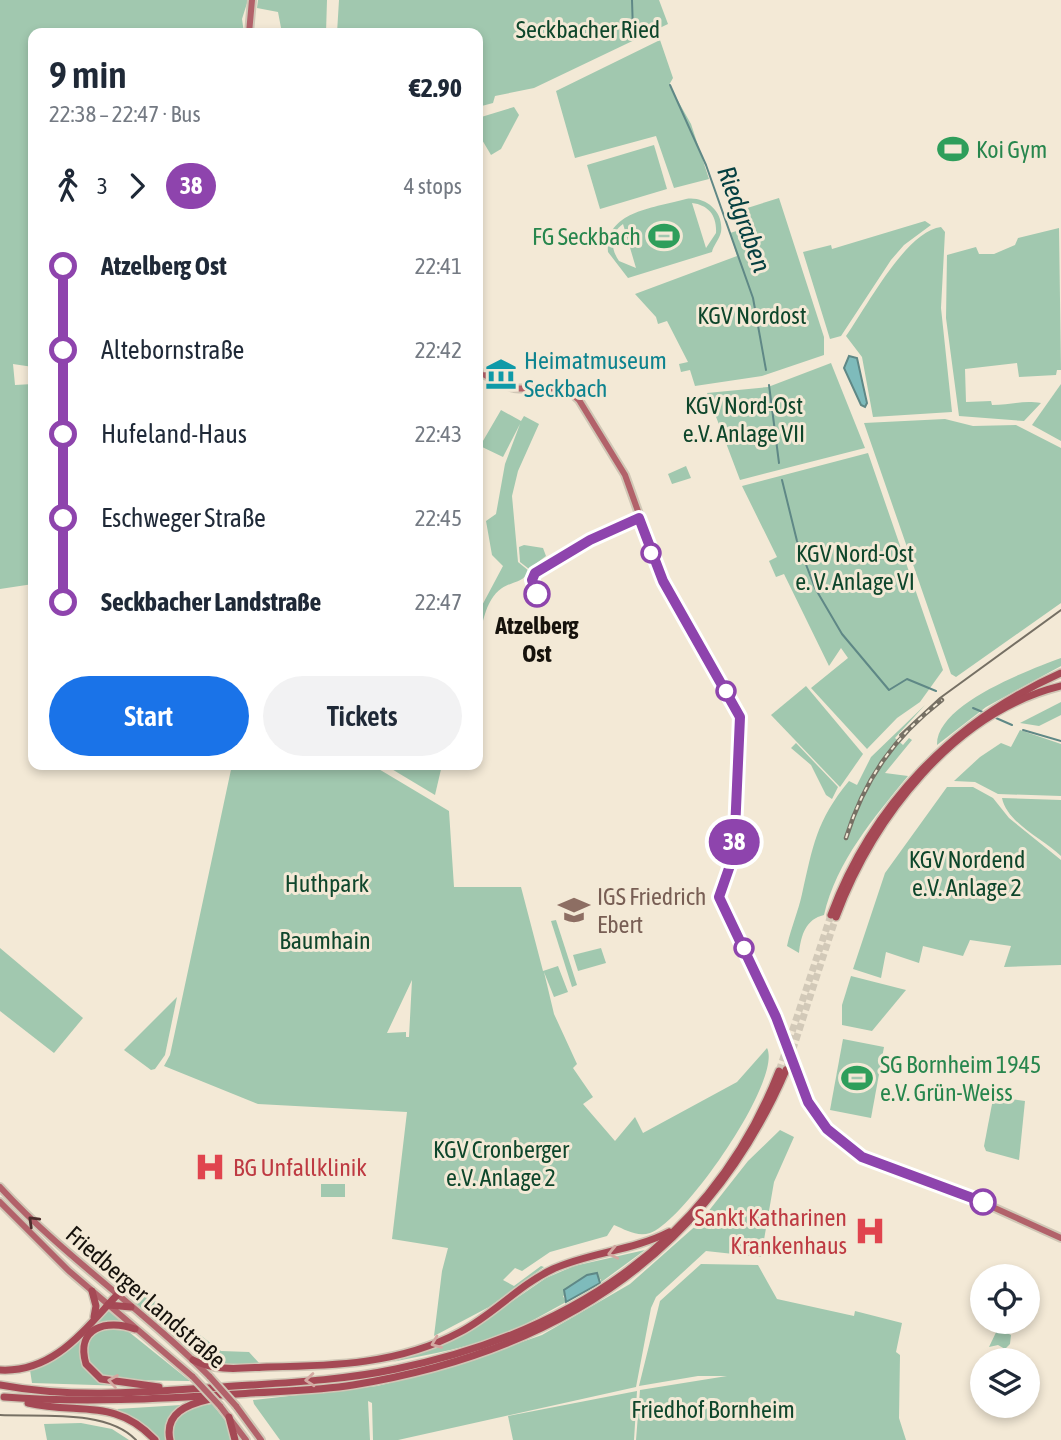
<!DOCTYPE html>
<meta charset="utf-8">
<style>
:root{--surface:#fff;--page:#f2f2f3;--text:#1f2937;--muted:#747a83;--accent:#1a73e8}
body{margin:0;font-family:"Asap Condensed",sans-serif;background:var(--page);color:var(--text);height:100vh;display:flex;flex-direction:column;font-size:26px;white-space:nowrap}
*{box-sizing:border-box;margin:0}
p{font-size:23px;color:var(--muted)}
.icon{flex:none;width:38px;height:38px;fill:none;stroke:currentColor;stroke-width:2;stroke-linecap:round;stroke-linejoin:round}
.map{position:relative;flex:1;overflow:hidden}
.drawer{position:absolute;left:28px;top:28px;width:455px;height:742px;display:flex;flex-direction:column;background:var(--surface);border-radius:14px;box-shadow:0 4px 10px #0003}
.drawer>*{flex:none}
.badge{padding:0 14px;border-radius:23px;font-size:24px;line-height:46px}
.buttons{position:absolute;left:970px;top:1264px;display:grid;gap:14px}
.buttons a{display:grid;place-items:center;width:70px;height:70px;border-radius:50%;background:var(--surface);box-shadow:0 4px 10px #0003;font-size:35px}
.map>.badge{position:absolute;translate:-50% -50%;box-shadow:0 0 0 4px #fff}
.legs{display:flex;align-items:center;gap:10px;height:77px;padding:0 21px;font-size:23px}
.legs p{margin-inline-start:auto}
.summary{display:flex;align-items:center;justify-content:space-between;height:119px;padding:0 21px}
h1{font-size:38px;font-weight:600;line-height:52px}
.action{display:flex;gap:14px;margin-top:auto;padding:14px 21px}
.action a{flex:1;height:80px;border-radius:42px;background:var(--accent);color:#fff;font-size:28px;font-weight:600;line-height:80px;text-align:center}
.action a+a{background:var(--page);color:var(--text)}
ul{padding:0 21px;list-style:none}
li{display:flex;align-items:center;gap:24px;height:84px;font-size:26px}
li i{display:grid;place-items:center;width:10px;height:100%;margin:0 9px;background:currentColor}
li i::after{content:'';width:18px;height:18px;margin:-9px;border:5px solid;border-radius:50%;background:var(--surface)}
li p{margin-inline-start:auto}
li:first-child i{background:linear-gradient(#0000 50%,currentColor 0)}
li:last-child i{background:linear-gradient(currentColor 50%,#0000 0)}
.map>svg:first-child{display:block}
.green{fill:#a1c8af;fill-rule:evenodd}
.water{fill:#7ebbbb;stroke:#5f8886;stroke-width:2}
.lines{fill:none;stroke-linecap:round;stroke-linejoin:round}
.stream{stroke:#5f8886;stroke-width:2}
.highway-tunnel{stroke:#d2c9b8;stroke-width:7;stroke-dasharray:7 3.5;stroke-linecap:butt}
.major-casing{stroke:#d0c7b6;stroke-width:10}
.highway-casing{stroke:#d0c7b6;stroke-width:10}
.major{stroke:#b2626a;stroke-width:6}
.highway{stroke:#a54955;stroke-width:7}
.tram{stroke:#767064;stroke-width:2}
.rail-casing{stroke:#767064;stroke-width:4.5}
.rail{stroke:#f3e9d6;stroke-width:2;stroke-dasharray:5;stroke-linecap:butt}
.major-bridge-casing{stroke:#d0c7b6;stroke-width:10;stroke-linecap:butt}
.major-bridge{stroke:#b2626a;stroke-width:6}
.oneway{stroke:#4d2e2d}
.oneway2{stroke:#d4a9a2}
.line-1-casing{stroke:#fff;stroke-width:16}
.line-1{stroke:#8e44ad;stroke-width:10}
.stop-1-dot{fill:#fff;stroke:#8e44ad;stroke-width:3.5}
.labels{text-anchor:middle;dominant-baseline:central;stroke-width:6;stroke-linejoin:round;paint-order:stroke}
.park-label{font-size:24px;fill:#0e462b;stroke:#f3e9d6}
.leisure-label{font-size:24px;fill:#27864d;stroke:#f3e9d6;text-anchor:start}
.culture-label{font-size:24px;fill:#0d838f;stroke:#f3e9d6;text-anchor:start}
.stop-label{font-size:24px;font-weight:bold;fill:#16120c;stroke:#f3e9d6}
.education-label{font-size:24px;fill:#785e54;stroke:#f3e9d6;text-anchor:start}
.health-label{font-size:24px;fill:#be3a42;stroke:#f3e9d6;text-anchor:start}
.street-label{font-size:24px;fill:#16120c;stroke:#f3e9d6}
.water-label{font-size:26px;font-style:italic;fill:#054041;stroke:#f3e9d6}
</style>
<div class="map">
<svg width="1061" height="1440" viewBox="0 0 1061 1440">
<rect width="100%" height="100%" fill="#f3e9d6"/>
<g class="green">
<path d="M 0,0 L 248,0 L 242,19 L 244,33 L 33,33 L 33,367 L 13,364 L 15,385 L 33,384 L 33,584 L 0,589 Z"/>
<path d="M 258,0 L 327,0 L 326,33 L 282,33 L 278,12 L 257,8 Z"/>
<path d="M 339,0 L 659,0 L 668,24 L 534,88 L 495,96 L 493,103 L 478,107 L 478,33 L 337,33 Z"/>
<path d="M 660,40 L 673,78 L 669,85 L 691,124 L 709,179 L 674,188 L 656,136 L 575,158 L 556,91 Z"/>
<path d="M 514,107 L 519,115 L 501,149 L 491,155 L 478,133 L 478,118 Z"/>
<path d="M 654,145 L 667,189 L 600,209 L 587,165 Z"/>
<path d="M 779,198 L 824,337 L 824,355 L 762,376 L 695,386 L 690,370 L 681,372 L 679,364 L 688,362 L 667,321 L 658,324 L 656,317 L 635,294 L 737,256 L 730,233 L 746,228 L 741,210 Z"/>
<path d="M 686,199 C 705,196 724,211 721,232 C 719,240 713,246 712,252 L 628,278 L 608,252 C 604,211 655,208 686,199 ZM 692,203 C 709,205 717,216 716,233 L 706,248 ZM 623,224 L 636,268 L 619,261 C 610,248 610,233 623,224 Z"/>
<path d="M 925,221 L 931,225 L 904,245 L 891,260 L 841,336 L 830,339 L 803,252 L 831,245 L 832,249 Z"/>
<path d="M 941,227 L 945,232 L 941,308 L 952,412 L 873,417 L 862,357 L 846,336 C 866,308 906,231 941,227 Z"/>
<path d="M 1059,228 L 1061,370 L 1057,370 L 1056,375 L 1019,377 L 1017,363 L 965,369 L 966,402 L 991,401 L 992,405 C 1010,405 1022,400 1041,403 L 1024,421 L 959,416 L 946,318 L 947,255 L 976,247 L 979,254 L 994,254 L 1015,245 L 1018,238 Z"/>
<path d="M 831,363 L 865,448 L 740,480 L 707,393 L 768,387 Z"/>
<path d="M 1061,384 L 1061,441 L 1032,425 Z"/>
<path d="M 501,410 L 521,421 L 524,416 L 539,424 L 518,471 L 512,496 L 518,562 L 529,571 C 523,583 513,581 502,588 C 484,600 481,630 478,649 L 478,613 L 503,566 L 492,555 L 486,521 L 496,514 L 505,464 L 520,424 L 503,457 L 480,446 Z"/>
<path d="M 945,419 L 973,426 L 1016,425 L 1061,448 L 1061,603 L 956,677 L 951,674 L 864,423 Z"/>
<path d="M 868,453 L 943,670 L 920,702 L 897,718 L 867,749 L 811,688 L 848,658 L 841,648 L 829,666 L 784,574 L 776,577 L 769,561 L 777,557 L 742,486 Z"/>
<path d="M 686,466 L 691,478 L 672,484 L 668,474 Z"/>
<path d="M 524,545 L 543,548 L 546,556 L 529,569 L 520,562 L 519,547 Z"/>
<path d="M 1061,658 L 1061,666 L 986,707 L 937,745 C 936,704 1029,670 1061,658 Z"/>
<path d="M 806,686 L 863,754 L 840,787 L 771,715 Z"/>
<path d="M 1061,702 L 1061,715 L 1039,726 L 1020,723 Z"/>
<path d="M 925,705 L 895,738 L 903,745 L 909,738 L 912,740 L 885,773 L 908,776 C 875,816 836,862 824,915 C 806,919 801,935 799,953 L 787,946 C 791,928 798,912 802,894 C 813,846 816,821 849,781 L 857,785 L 871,757 Z"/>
<path d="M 1020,730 L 1061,744 L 1061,796 L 998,794 L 975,782 L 954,781 L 980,757 L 1001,743 L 1011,747 Z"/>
<path d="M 796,743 L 838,787 L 832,799 L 826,795 L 811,765 L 791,748 Z"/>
<path d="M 232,765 L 372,765 L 449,811 L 454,887 L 521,887 L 543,971 L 558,966 L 568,992 L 554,997 L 544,972 L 554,1014 L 577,1064 L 573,1068 L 593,1097 L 583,1104 L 615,1141 L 635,1117 L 643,1133 L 737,1082 L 767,1048 C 783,1079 684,1222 650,1233 C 637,1237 626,1230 614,1225 L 607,1236 L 550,1252 L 522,1271 L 515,1268 L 503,1280 L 514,1286 L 541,1266 L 544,1267 L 489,1307 L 434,1336 L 442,1271 L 448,1248 L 392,1239 L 407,1112 L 258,1104 L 164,1066 L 170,1055 ZM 412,980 L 409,1037 L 406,1037 L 406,1032 L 387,1033 Z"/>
<path d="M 385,765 L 442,765 L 435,795 Z"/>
<path d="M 947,787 L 973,787 L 993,798 L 1009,818 L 1061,860 L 1061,965 L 1004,967 L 1011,946 L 970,940 L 963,956 L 923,946 L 919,963 L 886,952 L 881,978 L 853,969 L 885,873 Z"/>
<path d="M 1002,798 L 1061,800 L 1061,856 C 1043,839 1007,823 1002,798 Z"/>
<path d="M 556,920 L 577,985 L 572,987 L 551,921 Z"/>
<path d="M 0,948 L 83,1018 L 54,1053 L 0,1011 Z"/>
<path d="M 601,948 L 606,963 L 578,971 L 573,955 Z"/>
<path d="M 851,976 L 906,990 L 872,1031 L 842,1025 L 842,1005 Z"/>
<path d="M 177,997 L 165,1055 L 155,1069 L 151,1070 L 124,1050 Z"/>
<path d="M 843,1039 L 884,1047 L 871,1118 L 830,1110 Z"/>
<path d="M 997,1097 L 1025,1101 L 1019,1160 L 986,1151 L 984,1146 L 993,1099 Z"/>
<path d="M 780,1130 L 794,1137 L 774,1182 L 761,1257 L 706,1251 L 656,1297 L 651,1308 L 636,1387 L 398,1440 L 373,1440 L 372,1403 L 368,1401 L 370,1440 L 280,1440 L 254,1404 L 253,1400 L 377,1386 L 438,1371 L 542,1335 L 630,1284 L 700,1222 L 748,1161 Z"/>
<rect x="321" y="1184" width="24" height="13"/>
<path d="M 645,1250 L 600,1283 L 601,1279 L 563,1296 L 566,1302 C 547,1312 529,1323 509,1332 C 472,1347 431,1354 392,1362 L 429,1350 L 477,1325 L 546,1278 L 574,1266 Z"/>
<path d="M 701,1264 L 758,1265 L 777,1299 L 854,1316 L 855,1311 L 902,1323 L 896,1352 L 900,1355 L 899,1418 L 906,1440 L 636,1440 L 640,1390 L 727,1376 L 698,1376 L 639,1386 L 660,1301 Z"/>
<path d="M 139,1289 L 181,1320 L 184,1333 L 193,1338 L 210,1363 L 135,1303 L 132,1293 Z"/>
<path d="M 107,1309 L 126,1324 L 106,1322 L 90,1331 L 84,1365 L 101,1382 L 126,1386 L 32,1383 L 30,1370 L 65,1352 Z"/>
<path d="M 1000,1324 L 1005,1332 L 1011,1335 L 1010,1344 L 1005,1349 L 998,1345 L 989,1347 Z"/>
<path d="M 103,1327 L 124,1328 L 190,1381 L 109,1380 L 92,1371 C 84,1350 85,1340 103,1327 Z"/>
<path d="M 200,1335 L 221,1351 L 249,1352 L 260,1364 L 214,1364 L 209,1351 L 197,1340 Z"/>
<path d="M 637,1391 L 634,1440 L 513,1440 L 508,1416 Z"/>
<path d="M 212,1404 L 229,1425 L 232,1440 L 172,1440 C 170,1413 188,1406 212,1404 Z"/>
<path d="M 181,1405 L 168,1421 L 167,1440 L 158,1440 L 117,1409 Z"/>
<path d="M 81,1423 L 112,1429 L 129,1440 L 47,1440 L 44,1424 Z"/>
</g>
<g class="water">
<path d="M 849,356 L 857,358 L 867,403 L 865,407 L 861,405 L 844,368 Z"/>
<path d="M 597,1273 L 600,1283 L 566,1302 L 564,1290 L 587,1275 Z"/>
</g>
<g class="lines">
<g class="stream">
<path d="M 632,0 L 633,32"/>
<path d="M 670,85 L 706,165 L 753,298 L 766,370"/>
<path d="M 769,385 L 779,463"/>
<path d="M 782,480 L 797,541 L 815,588 L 842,634 L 889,690 L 907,679 L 936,691"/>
<path d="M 973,708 L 985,713"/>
<path d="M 996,718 L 1012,725"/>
<path d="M 1023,730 L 1061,741"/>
</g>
<g class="highway-tunnel">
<path d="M 786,1070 L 836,917"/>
<path d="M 779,1071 L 831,915"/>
</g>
<defs>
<g id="major">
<path d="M 249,33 L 252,0"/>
<path d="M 478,371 C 489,377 501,385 514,388 C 536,391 562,381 579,400 L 625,475 L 663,581 L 737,710 L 741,730 L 734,854 L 719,897 L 776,1017 L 809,1102 L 832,1134 L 849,1149 L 874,1162 L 966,1195 L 1061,1238"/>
<path d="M 0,1187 C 64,1257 144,1310 210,1377"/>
<path d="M 0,1202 L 69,1271 L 193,1377"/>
<path d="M 220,1406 L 246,1440"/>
<path d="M 236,1406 L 261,1440"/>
</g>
<g id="highway">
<path d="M 831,915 C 872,805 953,721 1061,673"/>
<path d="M 836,917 C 873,818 954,712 1061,686"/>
<path d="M 92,1291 L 96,1306 L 94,1317"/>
<path d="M 108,1305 L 131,1307"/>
<path d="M 135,1329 C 107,1319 75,1327 86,1364 L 101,1379 L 159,1387"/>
<path d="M 193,1360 C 216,1372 242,1368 267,1367 C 333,1366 400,1364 460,1332 C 493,1315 519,1285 553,1269 C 590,1252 632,1251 669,1232"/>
<path d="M 0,1370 C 54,1373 84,1330 117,1295"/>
<path d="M 0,1385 C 74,1399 148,1392 222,1387 C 280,1383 339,1381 396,1369 C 570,1333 712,1242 779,1071"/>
<path d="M 4,1397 C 82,1403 158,1399 237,1394 C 275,1391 315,1391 353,1385 C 551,1353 705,1259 786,1070"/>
<path d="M 28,1403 C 78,1415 115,1397 155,1440"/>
<path d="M 229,1417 L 235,1440"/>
<path d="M 170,1440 C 164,1413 188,1404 210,1399"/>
</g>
</defs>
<use href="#major" class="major-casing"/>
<use href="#highway" class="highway-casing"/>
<use href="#major" class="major"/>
<use href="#highway" class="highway"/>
<g class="tram">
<path d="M 900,735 L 940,698 L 1061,610"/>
<path d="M 0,1415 C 40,1417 107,1409 136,1440"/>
</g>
<defs>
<path id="rail" d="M 846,838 C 864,780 894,737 942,700"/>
</defs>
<use href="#rail" class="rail-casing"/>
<use href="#rail" class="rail"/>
<defs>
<g id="major-bridge">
<path d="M 193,1377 L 220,1406"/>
<path d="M 210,1377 L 236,1406"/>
</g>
</defs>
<use href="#major-bridge" class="major-bridge-casing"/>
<use href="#major-bridge" class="major-bridge"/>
</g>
<defs><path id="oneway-chevron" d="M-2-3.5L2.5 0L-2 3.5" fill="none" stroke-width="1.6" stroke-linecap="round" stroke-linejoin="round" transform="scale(1.75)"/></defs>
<use class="oneway" href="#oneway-chevron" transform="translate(33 1221) rotate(-136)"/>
<g class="oneway2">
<use href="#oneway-chevron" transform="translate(613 1253) rotate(167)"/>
<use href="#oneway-chevron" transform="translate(436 1343) rotate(158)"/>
<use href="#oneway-chevron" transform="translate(310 1380) rotate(175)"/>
<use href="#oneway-chevron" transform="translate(113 1381) rotate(-171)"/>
</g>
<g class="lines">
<defs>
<path id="line-1" d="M 537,594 L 532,580 L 535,573 L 590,540 L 639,518 L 663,581 L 740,717 L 734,854 L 719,897 L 776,1017 L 808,1102 L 827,1129 L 862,1157 L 983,1202"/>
</defs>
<use href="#line-1" class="line-1-casing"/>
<use href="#line-1" class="line-1"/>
</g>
<defs>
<symbol id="stadium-bare" viewBox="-9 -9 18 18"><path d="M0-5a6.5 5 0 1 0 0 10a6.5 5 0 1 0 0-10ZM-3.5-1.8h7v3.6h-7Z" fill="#2e9e5b" stroke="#f3e9d6" stroke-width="2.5" paint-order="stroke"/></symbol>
<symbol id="museum-bare" viewBox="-9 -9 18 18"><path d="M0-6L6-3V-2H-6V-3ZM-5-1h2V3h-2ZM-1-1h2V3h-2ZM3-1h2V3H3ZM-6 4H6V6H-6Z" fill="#0f9aa8" stroke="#f3e9d6" stroke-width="2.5" paint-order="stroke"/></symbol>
<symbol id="school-bare" viewBox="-9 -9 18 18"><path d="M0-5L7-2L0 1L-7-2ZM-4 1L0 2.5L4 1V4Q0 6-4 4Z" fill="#8d6e63" stroke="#f3e9d6" stroke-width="2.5" paint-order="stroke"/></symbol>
<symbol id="hospital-bare" viewBox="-9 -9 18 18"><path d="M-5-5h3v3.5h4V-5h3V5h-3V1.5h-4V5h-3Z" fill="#e0444e" stroke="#f3e9d6" stroke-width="2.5" paint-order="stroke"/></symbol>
</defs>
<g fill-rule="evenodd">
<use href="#stadium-bare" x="931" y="127" width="44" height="44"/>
<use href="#stadium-bare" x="642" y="214" width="44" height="44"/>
<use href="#museum-bare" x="479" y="352" width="44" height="44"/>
<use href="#school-bare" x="552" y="888" width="44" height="44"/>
<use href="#stadium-bare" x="835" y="1056" width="44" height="44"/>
<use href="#hospital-bare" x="188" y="1145" width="44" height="44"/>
<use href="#hospital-bare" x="848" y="1209" width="44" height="44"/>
</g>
<g class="stop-1-dot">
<circle cx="651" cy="553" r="9"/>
<circle cx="537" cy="594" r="12"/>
<circle cx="726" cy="691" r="9"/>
<circle cx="744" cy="948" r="9"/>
<circle cx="983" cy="1202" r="12"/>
</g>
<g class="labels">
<g class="park-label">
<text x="588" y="29">Seckbacher Ried</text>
<text x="752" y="315">KGV Nordost</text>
<text x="744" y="405">KGV Nord-Ost<tspan x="744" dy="28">e.V. Anlage VII</tspan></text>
<text x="855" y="553">KGV Nord-Ost<tspan x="855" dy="28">e. V. Anlage VI</tspan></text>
<text x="967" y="859">KGV Nordend<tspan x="967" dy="28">e.V. Anlage 2</tspan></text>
<text x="327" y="883">Huthpark</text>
<text x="325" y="940">Baumhain</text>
<text x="501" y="1149">KGV Cronberger<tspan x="501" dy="28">e.V. Anlage 2</tspan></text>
<text x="713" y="1409">Friedhof Bornheim</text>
</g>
<g class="leisure-label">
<text x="976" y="149">Koi Gym</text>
<text x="641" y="236" text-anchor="end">FG Seckbach</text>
<text x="880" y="1064">SG Bornheim 1945<tspan x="880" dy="28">e.V. Grün-Weiss</tspan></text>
</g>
<g class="culture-label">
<text x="524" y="360">Heimatmuseum<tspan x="524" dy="28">Seckbach</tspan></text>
</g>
<g class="stop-label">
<text x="537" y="625">Atzelberg<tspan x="537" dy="28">Ost</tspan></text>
</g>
<g class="education-label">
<text x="597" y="896">IGS Friedrich<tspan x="597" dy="28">Ebert</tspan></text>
</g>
<g class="health-label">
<text x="233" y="1167">BG Unfallklinik</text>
<text x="847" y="1217" text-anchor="end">Sankt Katharinen<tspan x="847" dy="28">Krankenhaus</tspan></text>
</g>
<g class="street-label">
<text transform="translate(146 1297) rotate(41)">Friedberger Landstraße</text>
</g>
<g class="water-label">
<text transform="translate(744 219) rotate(70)">Riedgraben</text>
</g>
</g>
</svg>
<div class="buttons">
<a><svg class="icon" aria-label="locate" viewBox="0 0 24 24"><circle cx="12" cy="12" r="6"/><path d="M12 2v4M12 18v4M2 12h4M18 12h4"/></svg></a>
<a><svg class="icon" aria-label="layers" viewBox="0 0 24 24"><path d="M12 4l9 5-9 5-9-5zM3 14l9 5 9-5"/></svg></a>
</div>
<b class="badge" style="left:734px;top:842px;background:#8e44ad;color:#fff">38</b>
<section class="drawer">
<div class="summary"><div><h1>9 min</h1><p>22:38 – 22:47 · Bus</p></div><b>€2.90</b></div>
<div class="legs"><svg class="icon" aria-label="walk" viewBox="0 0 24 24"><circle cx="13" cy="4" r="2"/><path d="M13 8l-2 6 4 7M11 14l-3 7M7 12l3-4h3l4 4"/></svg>3<svg class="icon" aria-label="forward" viewBox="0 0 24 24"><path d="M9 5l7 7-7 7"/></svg><b class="badge" style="background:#8e44ad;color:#fff">38</b><p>4 stops</p></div>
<ul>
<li><i style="color:#8e44ad"></i><b>Atzelberg Ost</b><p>22:41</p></li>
<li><i style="color:#8e44ad"></i><span>Altebornstraße</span><p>22:42</p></li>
<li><i style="color:#8e44ad"></i><span>Hufeland-Haus</span><p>22:43</p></li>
<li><i style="color:#8e44ad"></i><span>Eschweger Straße</span><p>22:45</p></li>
<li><i style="color:#8e44ad"></i><b>Seckbacher Landstraße</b><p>22:47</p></li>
</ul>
<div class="action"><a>Start</a><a>Tickets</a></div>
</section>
</div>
